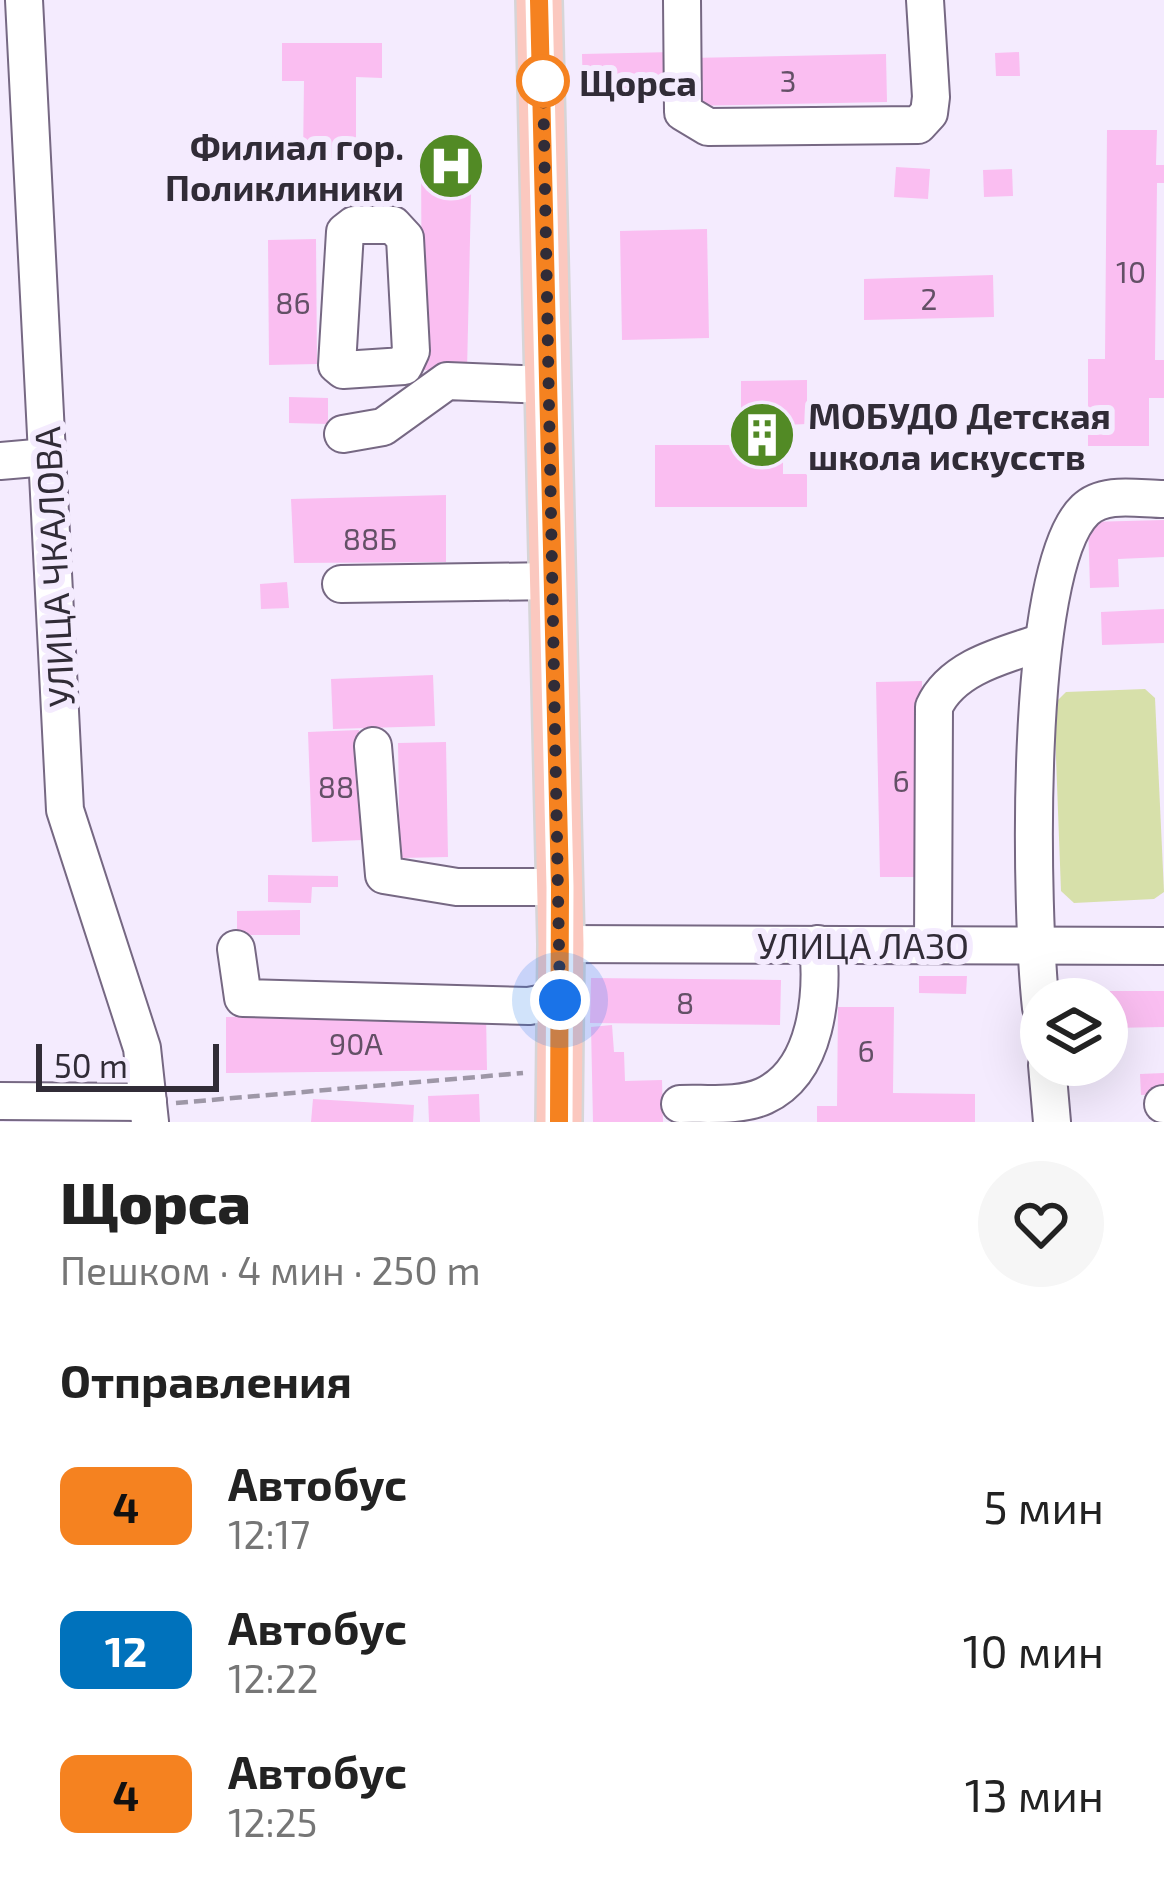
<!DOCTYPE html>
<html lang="ru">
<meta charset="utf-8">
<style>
:root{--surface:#fff;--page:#f6f6f6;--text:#222;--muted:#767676}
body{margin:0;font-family:"Exo 2",sans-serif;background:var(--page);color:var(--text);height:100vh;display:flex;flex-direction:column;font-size:45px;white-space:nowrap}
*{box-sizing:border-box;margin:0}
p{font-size:39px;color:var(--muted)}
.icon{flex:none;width:66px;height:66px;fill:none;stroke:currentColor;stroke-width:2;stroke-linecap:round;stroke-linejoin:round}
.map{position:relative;height:1122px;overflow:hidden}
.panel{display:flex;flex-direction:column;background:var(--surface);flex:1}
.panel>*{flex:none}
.badge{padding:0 24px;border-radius:18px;font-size:42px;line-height:78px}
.controls{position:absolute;left:1020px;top:978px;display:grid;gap:24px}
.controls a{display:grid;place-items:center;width:108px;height:108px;border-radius:50%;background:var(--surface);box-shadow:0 12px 48px #0002;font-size:60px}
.scale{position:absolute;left:36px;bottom:30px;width:183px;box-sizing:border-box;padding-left:12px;border:6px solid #312c37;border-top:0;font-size:33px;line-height:42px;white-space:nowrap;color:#312c37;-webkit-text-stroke:9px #f4ebfe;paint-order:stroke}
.you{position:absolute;width:60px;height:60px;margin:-30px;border:9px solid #fff;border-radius:50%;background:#1a73e8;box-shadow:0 0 0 18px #1a73e833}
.map>.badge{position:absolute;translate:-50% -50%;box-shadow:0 0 0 6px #fff}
h2{padding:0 60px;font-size:45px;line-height:108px}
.round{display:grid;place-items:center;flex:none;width:126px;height:126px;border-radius:63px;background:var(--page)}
.head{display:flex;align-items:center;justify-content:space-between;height:204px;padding:0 60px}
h1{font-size:57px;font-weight:800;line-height:90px}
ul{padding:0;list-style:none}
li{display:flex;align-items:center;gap:36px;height:144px;padding:0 60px}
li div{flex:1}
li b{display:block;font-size:45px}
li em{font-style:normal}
li .badge{min-width:132px;font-weight:700;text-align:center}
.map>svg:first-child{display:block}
.green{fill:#d7e0aa}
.building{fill:#fabef1}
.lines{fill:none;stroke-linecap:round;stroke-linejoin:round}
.minor-casing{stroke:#766883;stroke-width:40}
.major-casing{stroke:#d6d5d7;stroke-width:50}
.path{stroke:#9e97a7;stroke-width:4.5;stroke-dasharray:12 6;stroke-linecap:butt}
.minor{stroke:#fff;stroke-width:36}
.major{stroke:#fbc8bf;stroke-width:45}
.line-casing{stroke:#fff;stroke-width:27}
.line{stroke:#f58220;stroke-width:18}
.walk{stroke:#312c37;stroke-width:12;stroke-dasharray:0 21.6}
.stop-dot{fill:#fff;stroke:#f58220;stroke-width:6}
.labels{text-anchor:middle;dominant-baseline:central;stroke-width:12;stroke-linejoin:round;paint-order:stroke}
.number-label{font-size:30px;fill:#635066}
.stop-label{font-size:36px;font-weight:bold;fill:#312c37;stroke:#f4ebfe;text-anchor:start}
.poi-label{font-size:36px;font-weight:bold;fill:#312c37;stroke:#f4ebfe;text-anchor:end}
.street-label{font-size:36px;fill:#312c37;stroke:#f4ebfe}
</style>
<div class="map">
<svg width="1164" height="1122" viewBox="0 0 1164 1122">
<rect width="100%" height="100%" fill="#f4ebfe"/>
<path class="green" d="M 1145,689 L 1155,698 L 1164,892 L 1154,899 L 1074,903 L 1061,891 L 1054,704 L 1066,692 Z"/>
<g class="building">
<path d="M 282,43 L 382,43 L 382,78 L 356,77 L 356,158 L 303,158 L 304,81 L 282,81 Z"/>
<path d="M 674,52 L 675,96 L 583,97 L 582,54 Z"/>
<path d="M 1019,52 L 1020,76 L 996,76 L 995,53 Z"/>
<path d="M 886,54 L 887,102 L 691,106 L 690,58 Z"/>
<path d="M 1107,130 L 1157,130 L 1156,165 L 1164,165 L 1164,183 L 1157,183 L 1155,360 L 1164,360 L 1164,398 L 1149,398 L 1149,446 L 1088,446 L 1088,359 L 1105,359 Z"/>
<path d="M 421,152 L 472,153 L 467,371 L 422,370 Z"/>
<path d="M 896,167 L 930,169 L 928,199 L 894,197 Z"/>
<path d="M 1012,169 L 1013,196 L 984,197 L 983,170 Z"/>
<path d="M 707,229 L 709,338 L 622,340 L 620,231 Z"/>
<path d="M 316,239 L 317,364 L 269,365 L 268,240 Z"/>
<path d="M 993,275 L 994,317 L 864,320 L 864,279 Z"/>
<path d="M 807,380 L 807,424 L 783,425 L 783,474 L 807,474 L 807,507 L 655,507 L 655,445 L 741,445 L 741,381 Z"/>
<path d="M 289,397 L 328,398 L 328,424 L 289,423 Z"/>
<path d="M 446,495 L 446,562 L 294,563 L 291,499 Z"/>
<path d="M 1164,520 L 1164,557 L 1118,559 L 1119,587 L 1090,588 L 1088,522 Z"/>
<path d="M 287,582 L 289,608 L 261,609 L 260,584 Z"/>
<path d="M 1164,609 L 1164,643 L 1102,645 L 1101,612 Z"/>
<path d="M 433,675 L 435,726 L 333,729 L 331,679 Z"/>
<path d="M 922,681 L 926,877 L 880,877 L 876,682 Z"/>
<path d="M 359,730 L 363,840 L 312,842 L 308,732 Z"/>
<path d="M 446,742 L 448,857 L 400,858 L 398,743 Z"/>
<path d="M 268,875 L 338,876 L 338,887 L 312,887 L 311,903 L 268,902 Z"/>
<path d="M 300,910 L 300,935 L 237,935 L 237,911 Z"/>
<path d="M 919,976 L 967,976 L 966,994 L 919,993 Z"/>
<path d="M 591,978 L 781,980 L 780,1025 L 590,1023 Z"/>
<path d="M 1110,991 L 1164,991 L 1164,1027 L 1111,1028 Z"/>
<path d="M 838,1007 L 894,1007 L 893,1093 L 975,1094 L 975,1122 L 817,1122 L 817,1106 L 837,1106 Z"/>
<path d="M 486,1013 L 487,1070 L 226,1073 L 226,1017 Z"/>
<path d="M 612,1025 L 614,1052 L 624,1052 L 625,1081 L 662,1080 L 663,1122 L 593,1122 L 591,1027 Z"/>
<path d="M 1164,1073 L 1164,1094 L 1141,1095 L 1140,1074 Z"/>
<path d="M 479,1094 L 480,1122 L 429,1122 L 428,1096 Z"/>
<path d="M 313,1099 L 414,1105 L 413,1122 L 311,1122 Z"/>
</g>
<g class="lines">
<defs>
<g id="minor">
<path d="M 24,0 L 65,810 L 142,1048 L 150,1122"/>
<path d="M 682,0 L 683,112 L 708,127 L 918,125 L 929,113 L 931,97 L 925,0"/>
<path d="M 354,225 L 393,225 L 405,238 L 411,351 L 404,366 L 343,370 L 337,365 L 345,232 Z"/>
<path d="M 343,434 L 383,427 L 447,381 L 549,385"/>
<path d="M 0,461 L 47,457"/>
<path d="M 341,584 L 553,581"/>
<path d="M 373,746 L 384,875 L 457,887 L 560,887"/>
<path d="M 561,944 L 1164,946"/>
<path d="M 933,945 L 934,707 C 952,667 1004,655 1043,642"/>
<path d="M 236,949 L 243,998 L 529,1006 L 560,1000"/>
<path d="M 1041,1008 C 1031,918 1022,570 1085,510 C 1104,491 1139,499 1164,499"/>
<path d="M 1047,1065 L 1052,1122"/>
<path d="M 0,1101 L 148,1102"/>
<path d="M 680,1104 C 706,1103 740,1107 764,1096 C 818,1071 823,993 818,944"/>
<path d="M 1163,1104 L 1164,1104"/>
</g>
<path id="major" d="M 539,0 L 561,944 L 559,1122"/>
</defs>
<use href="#minor" class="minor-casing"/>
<use href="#major" class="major-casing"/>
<path class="path" d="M 176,1103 L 523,1073"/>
<use href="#minor" class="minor"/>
<use href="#major" class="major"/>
</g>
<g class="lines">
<defs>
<path id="line" d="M 539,0 L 560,887 L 559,1122"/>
</defs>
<use href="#line" class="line-casing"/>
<use href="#line" class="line"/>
<path class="walk" d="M 543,81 L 560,1000"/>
</g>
<defs>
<symbol id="hospital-disc" viewBox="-11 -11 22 22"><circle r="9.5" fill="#528a25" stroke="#f4ebfe"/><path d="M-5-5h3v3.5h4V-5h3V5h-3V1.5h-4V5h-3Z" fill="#fff"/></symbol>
<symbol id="building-disc" viewBox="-11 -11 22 22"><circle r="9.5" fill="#528a25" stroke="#f4ebfe"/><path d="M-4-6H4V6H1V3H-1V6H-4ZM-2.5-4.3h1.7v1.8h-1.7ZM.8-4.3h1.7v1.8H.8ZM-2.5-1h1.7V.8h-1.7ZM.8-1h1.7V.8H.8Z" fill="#fff"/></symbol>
</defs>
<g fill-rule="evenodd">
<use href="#hospital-disc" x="413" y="128" width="76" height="76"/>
<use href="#building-disc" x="724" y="397" width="76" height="76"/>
</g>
<circle class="stop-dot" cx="543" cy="81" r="24"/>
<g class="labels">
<g class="number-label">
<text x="788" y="80">3</text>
<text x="1131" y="271">10</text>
<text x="929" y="298">2</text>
<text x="293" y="302">86</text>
<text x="370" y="538">88Б</text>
<text x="901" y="780">6</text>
<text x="336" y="786">88</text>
<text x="685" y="1002">8</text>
<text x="356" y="1043">90А</text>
<text x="866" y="1050">6</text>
</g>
<g class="stop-label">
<text x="579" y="81">Щорса</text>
</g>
<g class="poi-label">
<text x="404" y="145">Филиал гор.<tspan x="404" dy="41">Поликлиники</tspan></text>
<text x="808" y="414" text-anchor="start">МОБУДО Детская<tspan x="808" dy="41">школа искусcтв</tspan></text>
</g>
<g class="street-label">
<text transform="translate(53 567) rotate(-93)">УЛИЦА ЧКАЛОВА</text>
<text x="863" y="944">УЛИЦА ЛАЗО</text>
</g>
</g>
</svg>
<div class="controls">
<a><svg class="icon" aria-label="layers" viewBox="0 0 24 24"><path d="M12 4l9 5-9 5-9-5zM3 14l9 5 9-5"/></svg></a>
</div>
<div class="scale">50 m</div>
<div class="you" style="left:560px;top:1000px"></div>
</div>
<section class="panel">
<div class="head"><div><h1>Щорса</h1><p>Пешком · 4 мин · 250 m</p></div><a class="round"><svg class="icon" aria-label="heart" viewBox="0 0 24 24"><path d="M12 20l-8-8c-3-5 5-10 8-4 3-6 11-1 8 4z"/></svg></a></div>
<h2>Отправления</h2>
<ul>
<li><span class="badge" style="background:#f58220;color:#111">4</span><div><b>Автобус</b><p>12:17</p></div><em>5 мин</em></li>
<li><span class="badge" style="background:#0072bc;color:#fff">12</span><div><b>Автобус</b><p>12:22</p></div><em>10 мин</em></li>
<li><span class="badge" style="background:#f58220;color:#111">4</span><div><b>Автобус</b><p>12:25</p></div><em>13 мин</em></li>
</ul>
</section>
